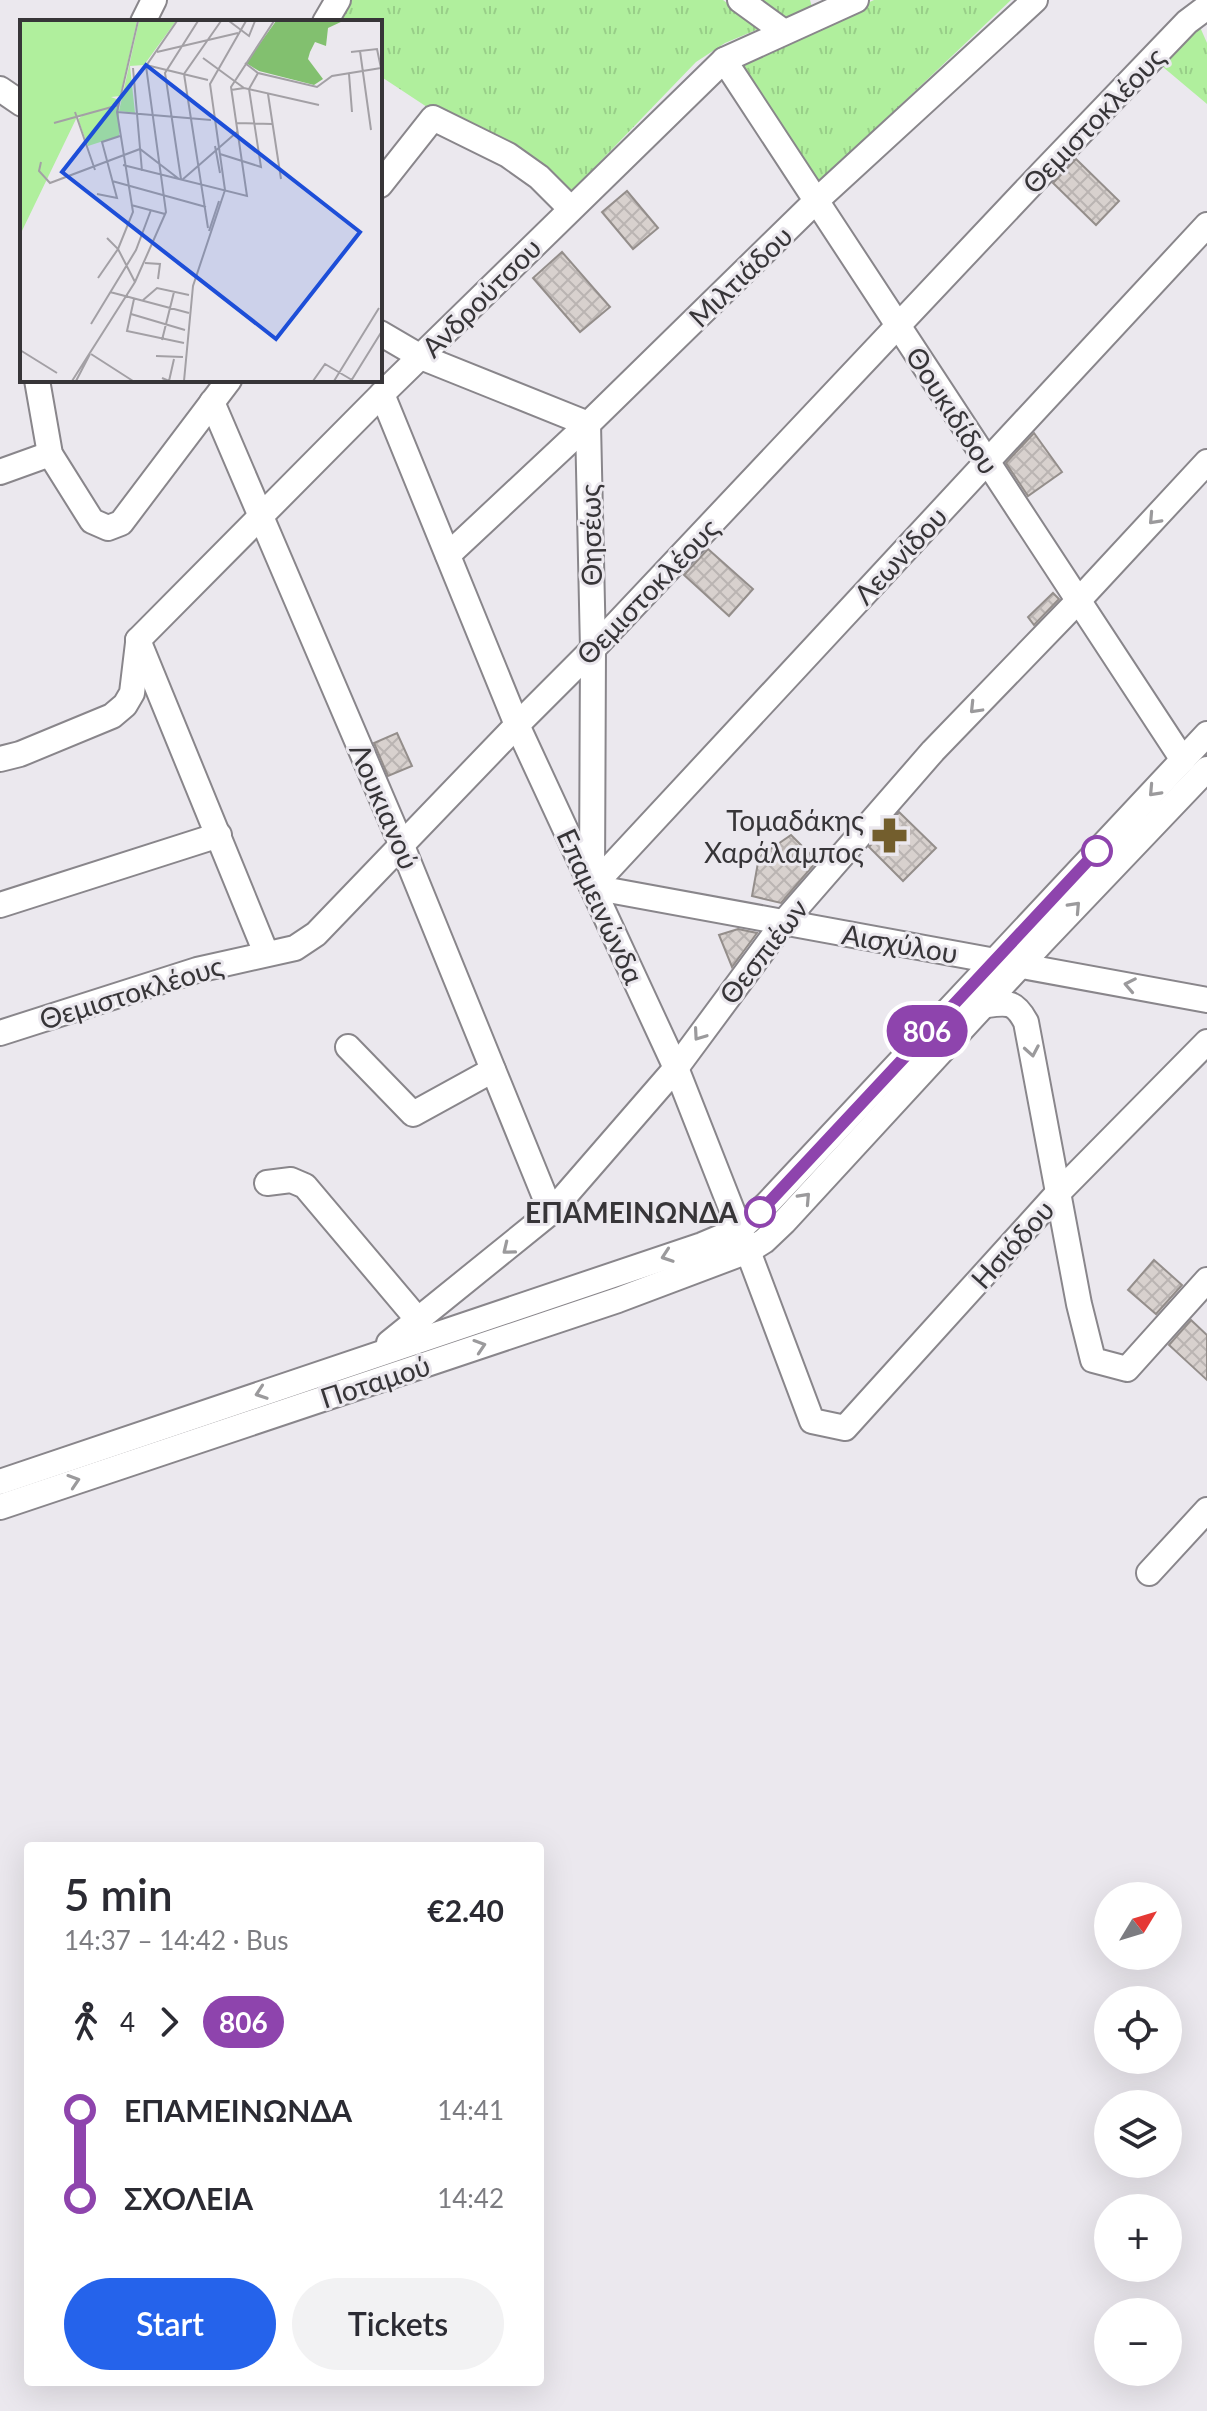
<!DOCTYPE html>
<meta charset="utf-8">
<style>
:root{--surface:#fff;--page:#f2f2f3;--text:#2b2b33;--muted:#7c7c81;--accent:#2563eb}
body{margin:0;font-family:Lato,sans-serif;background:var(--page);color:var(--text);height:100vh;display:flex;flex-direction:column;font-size:30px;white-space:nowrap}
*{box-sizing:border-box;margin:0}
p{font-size:26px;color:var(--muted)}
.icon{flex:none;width:44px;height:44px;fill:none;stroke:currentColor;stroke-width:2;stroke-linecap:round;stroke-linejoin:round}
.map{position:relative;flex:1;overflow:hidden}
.details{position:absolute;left:24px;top:1842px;width:520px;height:544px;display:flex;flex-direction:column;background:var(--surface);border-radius:8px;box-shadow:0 8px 32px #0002}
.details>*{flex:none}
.badge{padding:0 16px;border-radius:26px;font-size:28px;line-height:52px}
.needle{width:52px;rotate:52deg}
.buttons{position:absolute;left:1094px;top:1882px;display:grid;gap:16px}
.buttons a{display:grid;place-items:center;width:88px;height:88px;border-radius:50%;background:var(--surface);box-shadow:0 8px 32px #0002;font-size:40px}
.map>.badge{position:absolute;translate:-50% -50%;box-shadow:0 0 0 4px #fff}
.legs{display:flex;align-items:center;gap:12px;height:88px;padding:0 40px;font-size:26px}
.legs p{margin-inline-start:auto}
.summary{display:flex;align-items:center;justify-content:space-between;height:136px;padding:0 40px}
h1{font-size:44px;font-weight:600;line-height:60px}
.primary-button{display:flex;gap:16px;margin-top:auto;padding:16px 40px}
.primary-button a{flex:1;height:92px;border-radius:48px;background:var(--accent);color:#fff;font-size:32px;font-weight:600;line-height:92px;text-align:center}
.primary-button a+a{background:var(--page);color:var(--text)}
ul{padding:0 40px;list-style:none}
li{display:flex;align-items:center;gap:28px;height:88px;font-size:30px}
li i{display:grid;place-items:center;width:12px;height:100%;margin:0 10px;background:currentColor}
li i::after{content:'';width:20px;height:20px;margin:-10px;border:6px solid;border-radius:50%;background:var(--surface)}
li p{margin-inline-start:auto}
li:first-child i{background:linear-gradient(#0000 50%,currentColor 0)}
li:last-child i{background:linear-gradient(currentColor 50%,#0000 0)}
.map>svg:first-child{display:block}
.grass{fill:url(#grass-tufts)}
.building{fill:url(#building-cross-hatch);stroke:#948e8b;stroke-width:2}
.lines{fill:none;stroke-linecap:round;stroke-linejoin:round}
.minor-casing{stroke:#89868b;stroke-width:28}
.minor{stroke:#fff;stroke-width:24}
.oneway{stroke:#9b9a9c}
.line-1-casing{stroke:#fff;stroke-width:18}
.line-1{stroke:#8e44ad;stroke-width:12}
.stop-1-dot{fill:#fff;stroke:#8e44ad;stroke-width:4}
.labels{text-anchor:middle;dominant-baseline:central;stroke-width:6;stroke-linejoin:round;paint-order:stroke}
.street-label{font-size:28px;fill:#373538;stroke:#ebe8ee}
.poi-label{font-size:28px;fill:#373538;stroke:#ebe8ee;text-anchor:end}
.stop-label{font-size:28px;font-weight:bold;fill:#373538;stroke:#ebe8ee;text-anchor:end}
.inset-road{fill:none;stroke:#a3a0a5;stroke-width:2}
.view{fill:#1d4ed8;fill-opacity:0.15;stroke:#1d4ed8;stroke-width:4}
.inset-edge{fill:none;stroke:#373538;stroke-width:4}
</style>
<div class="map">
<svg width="1207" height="2411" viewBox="0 0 1207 2411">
<defs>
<pattern id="grass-tufts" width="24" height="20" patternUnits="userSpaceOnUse" patternTransform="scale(2)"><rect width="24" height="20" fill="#b0ef9d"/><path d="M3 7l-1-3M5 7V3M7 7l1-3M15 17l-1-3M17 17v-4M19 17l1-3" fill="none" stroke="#98ce88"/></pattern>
<pattern id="building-cross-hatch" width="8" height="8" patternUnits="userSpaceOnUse" patternTransform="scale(2)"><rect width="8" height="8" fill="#d8d1ce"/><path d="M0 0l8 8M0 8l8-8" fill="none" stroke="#bab4b2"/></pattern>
</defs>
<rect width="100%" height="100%" fill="#ebe8ee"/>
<g class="grass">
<path d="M 345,0 L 723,0 L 761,28 L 725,43 L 696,62 L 565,198 L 380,76 L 380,22 L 331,22 Z"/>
<path d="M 747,0 L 810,0 L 812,7 L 785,19 Z"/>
<path d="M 874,0 L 1011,0 L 814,187 L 737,62 Z"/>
<path d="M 1190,27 L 1200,27 L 1207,43 L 1207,104 L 1157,62 Z"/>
</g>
<g class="building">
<path d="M 1076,159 L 1119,201 L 1096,225 L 1053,183 Z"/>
<path d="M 627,191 L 658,228 L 633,249 L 602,212 Z"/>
<path d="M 562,252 L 610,307 L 580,332 L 533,278 Z"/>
<path d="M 1034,433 L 1062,472 L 1028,496 L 1006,463 Z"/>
<path d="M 708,549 L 753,589 L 729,616 L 684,575 Z"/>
<path d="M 1053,593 L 1059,599 L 1034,625 L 1028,617 Z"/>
<path d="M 397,733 L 412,766 L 388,776 L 374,743 Z"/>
<path d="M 899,812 L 936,848 L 903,881 L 869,847 Z"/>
<path d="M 791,835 L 817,861 L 781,903 L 752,896 L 759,857 Z"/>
<path d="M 738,929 L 757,933 L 732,967 L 719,935 Z"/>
<path d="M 1154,1260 L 1182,1285 L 1156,1314 L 1128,1290 Z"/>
<path d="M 1191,1320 L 1207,1335 L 1207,1380 L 1169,1345 Z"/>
</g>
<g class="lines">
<defs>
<g id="minor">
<path d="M 740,0 L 784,32"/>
<path d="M 143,22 L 154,0"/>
<path d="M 325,22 L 338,0"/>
<path d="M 724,60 L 1183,760"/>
<path d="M 0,89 L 22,104"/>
<path d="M 380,185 L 433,118 L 508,155 L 539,177 L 570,208"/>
<path d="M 380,333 L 421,357 L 588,424 L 593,649 L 592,879"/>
<path d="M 37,380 L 50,454 L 92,521 L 108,528 L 121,523 L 229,380"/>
<path d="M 382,394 L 517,725 L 676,1068 L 748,1251 L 812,1421 L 845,1428 L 1057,1194 L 1207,1042"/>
<path d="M 212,402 L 402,846 L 551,1212"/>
<path d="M 0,472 L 50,454"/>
<path d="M 448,555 L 588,424 L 816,201 L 1035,0"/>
<path d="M 138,640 L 382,394 L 724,60 L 856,0"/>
<path d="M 138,640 L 266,953"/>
<path d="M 0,759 L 20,754 L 112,716 L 125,705 L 132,693 L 138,643"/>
<path d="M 592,887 L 1207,225"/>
<path d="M 592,887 L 1207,1000"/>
<path d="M 0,905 L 219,835"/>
<path d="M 987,1005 C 1009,1002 1015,1002 1026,1022 L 1079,1304 L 1093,1360 L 1127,1369 L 1207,1280"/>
<path d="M 0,1033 L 197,970 L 295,948 L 316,934 L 517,725 L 593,649 L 1042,173 L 1187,22 L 1207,7"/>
<path d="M 348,1047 L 413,1114 L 493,1070"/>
<path d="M 267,1183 L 291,1180 L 305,1186 L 419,1321"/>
<path d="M 389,1343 L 551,1212 L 676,1068 L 784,922 L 933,751 L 1078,601 L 1207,462"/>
<path d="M 0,1482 L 702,1245 L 740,1229 L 767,1204 L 1207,734"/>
<path d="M 0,1507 L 618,1300 L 748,1251 L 764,1241 L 784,1222 L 1043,941 L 1207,769"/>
<path d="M 1149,1573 L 1207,1510"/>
</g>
</defs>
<use href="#minor" class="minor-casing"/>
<use href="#minor" class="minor"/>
</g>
<defs><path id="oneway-chevron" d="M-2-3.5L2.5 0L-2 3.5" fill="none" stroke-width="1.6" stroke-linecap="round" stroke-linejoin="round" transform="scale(2)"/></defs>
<g class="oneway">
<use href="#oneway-chevron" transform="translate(1154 519) rotate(133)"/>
<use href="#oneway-chevron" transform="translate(975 708) rotate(134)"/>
<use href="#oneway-chevron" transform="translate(1154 791) rotate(133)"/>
<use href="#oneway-chevron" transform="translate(1075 907) rotate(-47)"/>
<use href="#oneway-chevron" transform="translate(1130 985) rotate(-169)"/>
<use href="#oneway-chevron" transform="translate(699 1035) rotate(125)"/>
<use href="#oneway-chevron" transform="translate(1032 1051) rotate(80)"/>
<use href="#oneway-chevron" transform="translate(805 1198) rotate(-47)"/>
<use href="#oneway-chevron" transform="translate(508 1249) rotate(141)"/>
<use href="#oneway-chevron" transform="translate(667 1256) rotate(161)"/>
<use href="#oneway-chevron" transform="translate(480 1346) rotate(-18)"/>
<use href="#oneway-chevron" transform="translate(261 1393) rotate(161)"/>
<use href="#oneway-chevron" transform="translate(74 1481) rotate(-18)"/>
</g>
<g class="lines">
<defs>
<path id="line-1" d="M 760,1212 L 1097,851"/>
</defs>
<use href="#line-1" class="line-1-casing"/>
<use href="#line-1" class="line-1"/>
</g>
<defs>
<symbol id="pharmacy-bare" viewBox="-9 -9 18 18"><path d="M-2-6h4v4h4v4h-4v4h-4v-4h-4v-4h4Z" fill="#735e2d" stroke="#ebe8ee" stroke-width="2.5" paint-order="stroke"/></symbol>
</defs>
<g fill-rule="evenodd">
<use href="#pharmacy-bare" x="864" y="810" width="51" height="51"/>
</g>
<g class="stop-1-dot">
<circle cx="1097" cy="851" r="14"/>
<circle cx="760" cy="1212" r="14"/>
</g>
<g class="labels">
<g class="street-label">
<text transform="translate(1093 120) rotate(-46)">Θεμιστοκλέους</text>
<text transform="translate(740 276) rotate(-44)">Μιλτιάδου</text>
<text transform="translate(481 297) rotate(-45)">Ανδρούτσου</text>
<text transform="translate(953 410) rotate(57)">Θουκιδίδου</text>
<text transform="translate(590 535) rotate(-91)">Θησέως</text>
<text transform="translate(900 555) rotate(-47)">Λεωνίδου</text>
<text transform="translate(647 591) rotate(-46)">Θεμιστοκλέους</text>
<text transform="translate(385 806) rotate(67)">Λουκιανού</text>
<text transform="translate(601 906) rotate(65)">Επαμεινώνδα</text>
<text transform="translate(900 943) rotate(10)">Αισχύλου</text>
<text transform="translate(763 951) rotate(-52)">Θεσπιέων</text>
<text transform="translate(131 992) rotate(-17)">Θεμιστοκλέους</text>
<text transform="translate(1012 1244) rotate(-48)">Ησιόδου</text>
<text transform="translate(375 1381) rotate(-18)">Ποταμού</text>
</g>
<g class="poi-label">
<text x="864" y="820">Τομαδάκης<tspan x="864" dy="32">Χαράλαμπος</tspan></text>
</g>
<g class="stop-label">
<text x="738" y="1212">ΕΠΑΜΕΙΝΩΝΔΑ</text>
</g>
</g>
<g transform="translate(20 20)">
<rect width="362" height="362" fill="#ebe8ee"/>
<path d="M 0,1 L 117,1 L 100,76 L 91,77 L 99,80 L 99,116 L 68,126 L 58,99 L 62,96 L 57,97 L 0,215 ZM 119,1 L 156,1 L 124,45 L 110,46 L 115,93 L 99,91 Z" fill="#b0ef9d"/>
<path d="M 256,1 L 323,1 L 308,8 L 306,26 L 295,22 L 290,32 L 288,39 L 303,59 L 294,65 L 239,51 L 226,43 Z" fill="#82c06f"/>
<path class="inset-road" d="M 209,1 L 229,16 L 235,1M 340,31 L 351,110M 137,32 L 218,13M 331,32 L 357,29 L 362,53M 183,38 L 224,68M 225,43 L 238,53 L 297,67 L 312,56 L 361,48M 126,45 L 188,60M 113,48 L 122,151M 329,54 L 332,92M 211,70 L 224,68 L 299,85M 248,74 L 261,159M 55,92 L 75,150M 97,92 L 191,100M 34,103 L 99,85M 216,103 L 252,104M 195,126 L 200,153M 200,134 L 241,147 L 229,69 L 238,53M 21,142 L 19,151 L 30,163 L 120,129 L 159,159M 103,145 L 227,176 L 211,67 L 254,1M 161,159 L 145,53 L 178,1M 162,160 L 217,112M 92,161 L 186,187M 77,174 L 97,178 L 82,122 L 100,116M 111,185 L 145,194M 188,208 L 164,54 L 201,1M 189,211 L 199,181M 125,243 L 140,244 L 138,259M 78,258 L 98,229 L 87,218M 115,262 L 98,229 L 113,192 L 97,92 L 118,1M 90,272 L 169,293M 114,279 L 107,311 L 164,323M 122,281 L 137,268 L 169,275M 111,294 L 165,310M 71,304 L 116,230 L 131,190M 142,320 L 154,272M 0,330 L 37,353M 71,334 L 113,361M 136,336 L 163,337M 142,358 L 149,361 L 154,339M 52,361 L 115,262 L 146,192 L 126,46 L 157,1M 56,361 L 70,334M 164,361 L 173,266 L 205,170 L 190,64 L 226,1M 293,361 L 305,344 L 332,360M 314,361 L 359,288M 331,361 L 362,311"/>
<path class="view" d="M 126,45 L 340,212 L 256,319 L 42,152 Z"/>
<rect width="362" height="362" class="inset-edge"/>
</g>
</svg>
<div class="buttons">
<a><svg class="needle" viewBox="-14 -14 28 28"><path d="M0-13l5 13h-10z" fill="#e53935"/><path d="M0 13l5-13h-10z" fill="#7c7c81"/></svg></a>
<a><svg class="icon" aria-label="locate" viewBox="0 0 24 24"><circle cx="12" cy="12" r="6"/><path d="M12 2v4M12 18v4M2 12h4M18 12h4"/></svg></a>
<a><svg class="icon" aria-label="layers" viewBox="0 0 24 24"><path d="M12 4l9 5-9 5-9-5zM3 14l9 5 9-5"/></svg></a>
<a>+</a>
<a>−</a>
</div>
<b class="badge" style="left:927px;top:1031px;background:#8e44ad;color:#fff">806</b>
<section class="details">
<div class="summary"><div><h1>5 min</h1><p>14:37 – 14:42 · Bus</p></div><b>€2.40</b></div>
<div class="legs"><svg class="icon" aria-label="walk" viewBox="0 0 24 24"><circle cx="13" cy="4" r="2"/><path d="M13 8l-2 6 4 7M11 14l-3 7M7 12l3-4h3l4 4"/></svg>4<svg class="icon" aria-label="forward" viewBox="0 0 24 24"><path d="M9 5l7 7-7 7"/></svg><b class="badge" style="background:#8e44ad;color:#fff">806</b></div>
<ul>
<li><i style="color:#8e44ad"></i><b>ΕΠΑΜΕΙΝΩΝΔΑ</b><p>14:41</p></li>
<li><i style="color:#8e44ad"></i><b>ΣΧΟΛΕΙΑ</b><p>14:42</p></li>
</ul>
<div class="primary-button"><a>Start</a><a>Tickets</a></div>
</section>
</div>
